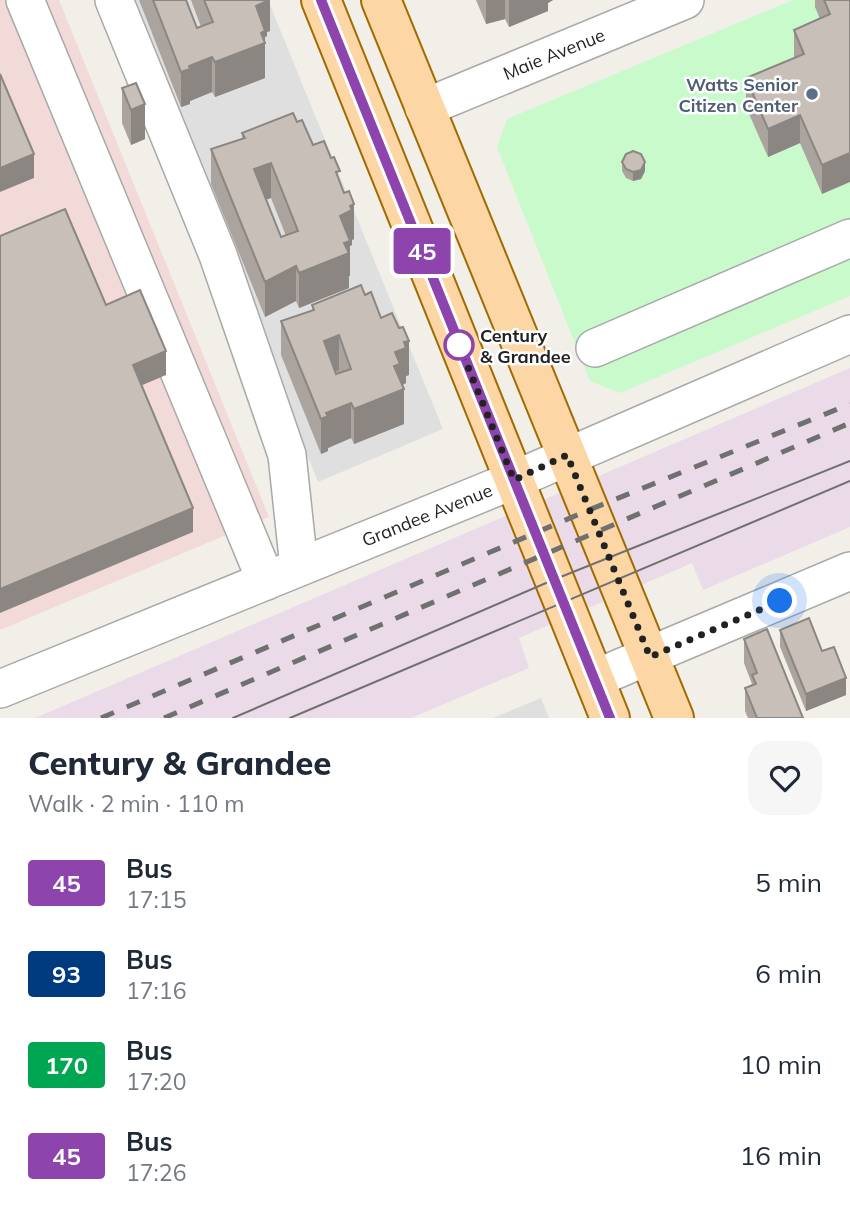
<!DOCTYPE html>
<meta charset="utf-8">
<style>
:root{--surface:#fff;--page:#f6f6f7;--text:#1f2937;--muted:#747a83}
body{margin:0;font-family:Mulish,sans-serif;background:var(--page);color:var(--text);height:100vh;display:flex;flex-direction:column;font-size:26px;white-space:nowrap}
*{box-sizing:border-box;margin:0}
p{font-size:23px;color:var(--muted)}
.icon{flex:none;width:38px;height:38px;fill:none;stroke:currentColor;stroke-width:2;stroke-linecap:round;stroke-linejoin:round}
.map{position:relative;height:718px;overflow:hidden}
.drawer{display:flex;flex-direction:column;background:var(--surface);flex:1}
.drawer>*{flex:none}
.badge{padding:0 14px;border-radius:5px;font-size:24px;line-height:46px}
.you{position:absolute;width:35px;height:35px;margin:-18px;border:5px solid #fff;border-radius:50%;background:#1a73e8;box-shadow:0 0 0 10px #1a73e833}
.map>.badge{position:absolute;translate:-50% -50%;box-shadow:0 0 0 4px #fff}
.round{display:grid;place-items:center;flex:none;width:74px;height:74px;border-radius:21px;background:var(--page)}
.summary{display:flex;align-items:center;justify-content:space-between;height:119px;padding:0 28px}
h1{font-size:33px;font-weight:800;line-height:52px}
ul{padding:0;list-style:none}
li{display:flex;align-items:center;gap:21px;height:91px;padding:0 28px}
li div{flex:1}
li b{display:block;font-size:26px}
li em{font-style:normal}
li .badge{min-width:77px;font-weight:700;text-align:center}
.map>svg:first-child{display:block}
.residential{fill:#e0dfdf}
.commercial{fill:#f2dad9}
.industrial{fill:#ebdbe8}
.park{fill:#c8facc}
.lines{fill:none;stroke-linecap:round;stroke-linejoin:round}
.minor-casing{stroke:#a9a9a9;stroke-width:40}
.major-casing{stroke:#a06b00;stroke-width:42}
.minor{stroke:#fff;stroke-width:37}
.major{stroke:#fcd6a4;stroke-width:38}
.tram{stroke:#707070;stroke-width:2}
.rail{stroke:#707070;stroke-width:5;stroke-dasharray:14 14;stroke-linecap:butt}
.wall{fill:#aba49e;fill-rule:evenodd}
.shaded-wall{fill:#8b8681}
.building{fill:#c7bfb8;stroke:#8b8681;stroke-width:2;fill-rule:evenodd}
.line-casing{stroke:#fff;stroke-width:16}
.line{stroke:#8e44ad;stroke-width:10}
.walk{stroke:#222;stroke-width:7;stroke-dasharray:0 12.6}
.service-dot{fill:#5c6f8a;stroke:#fff;stroke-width:2.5}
.stop-dot{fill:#fff;stroke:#8e44ad;stroke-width:3.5}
.labels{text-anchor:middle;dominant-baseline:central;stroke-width:5;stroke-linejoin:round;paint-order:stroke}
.street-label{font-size:18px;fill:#222;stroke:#fff}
.service-label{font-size:18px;font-weight:bold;fill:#4e5e75;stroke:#fff;text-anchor:end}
.stop-label{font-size:18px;font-weight:bold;fill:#222;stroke:#fff;text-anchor:start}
</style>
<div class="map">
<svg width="850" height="718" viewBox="0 0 850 718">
<rect width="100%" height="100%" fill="#f2efe9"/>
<g class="residential">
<path d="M 126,0 L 268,0 L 443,429 L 318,482 Z"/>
<path d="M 541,698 L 549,718 L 493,718 Z"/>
</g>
<path class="commercial" d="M 0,0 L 59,0 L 269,517 L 0,630 Z"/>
<path class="industrial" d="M 850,368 L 850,527 L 703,590 L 692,563 L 519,638 L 529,668 L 411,718 L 35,718 Z"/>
<path class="park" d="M 793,0 L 850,0 L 850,296 L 620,393 L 590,381 L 497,147 L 507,119 Z"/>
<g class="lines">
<defs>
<g id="minor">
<path d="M 25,0 L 266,581"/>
<path d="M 114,0 L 218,255 L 287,455 L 299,567"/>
<path d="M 424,108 L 685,0"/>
<path d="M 595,348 L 850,238"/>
<path d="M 594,679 L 850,571"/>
<path d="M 0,689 L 514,480 L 850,334"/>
</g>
<g id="major">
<path d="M 321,0 L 610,718"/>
<path d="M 381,0 L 674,718"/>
</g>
</defs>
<use href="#minor" class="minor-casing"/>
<use href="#major" class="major-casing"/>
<use href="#minor" class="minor"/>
<use href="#major" class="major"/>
<g class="tram">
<path d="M 233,718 L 553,580 L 850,461"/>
<path d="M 290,718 L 850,481"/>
</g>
<g class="rail">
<path d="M 101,718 L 589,510 L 850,404"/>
<path d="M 164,718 L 850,423"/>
</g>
</g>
<g class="wall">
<path d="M 139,0 L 186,0 L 197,28 L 201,27 L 191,0 L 270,0 L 270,31 L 267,32 L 267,36 L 265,37 L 265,78 L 215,97 L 212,92 L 190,101 L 190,104 L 181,107 Z"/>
<path d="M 476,0 L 553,0 L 548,3 L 548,11 L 509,27 L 505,19 L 486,24 Z"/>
<path d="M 815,0 L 850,0 L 822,194 L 800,143 L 768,157 L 746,107 L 746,78 L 794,58 L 794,30 L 820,19 L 815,7 Z"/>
<path d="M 122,88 L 145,139 L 131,145 L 122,123 Z"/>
<path d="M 297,122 L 313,145 L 354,239 L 352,240 L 352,245 L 350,246 L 350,276 L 349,276 L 349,288 L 299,308 L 296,301 L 265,317 L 211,184 L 211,149 L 242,139 L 242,133 ZM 271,198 L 286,236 L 281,237 L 266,199 Z"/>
<path d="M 622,162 L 645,171 L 641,179 L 633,181 L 626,178 L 622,171 Z"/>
<path d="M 365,295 L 381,318 L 409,375 L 406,376 L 406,383 L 402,385 L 404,424 L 354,444 L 351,438 L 328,448 L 328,451 L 321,454 L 281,355 L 281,321 L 312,311 L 312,305 Z"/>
<path d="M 780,630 L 822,651 L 846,695 L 806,711 L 780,647 Z"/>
<path d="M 744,639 L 803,718 L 748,718 L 745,711 L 745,688 L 752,684 L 744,663 Z"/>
</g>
<g class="shaded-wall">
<path d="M 266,0 L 270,0 L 270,31 L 267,32 L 267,36 L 265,37 L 265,78 L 215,97 L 215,62 L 256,6 Z"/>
<path d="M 486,0 L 505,0 L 505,19 L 486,24 Z"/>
<path d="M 509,0 L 553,0 L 548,3 L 548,11 L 509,27 Z"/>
<path d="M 212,57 L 212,92 L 190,101 L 190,104 L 181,107 L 181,72 L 189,66 Z"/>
<path d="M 145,104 L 145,139 L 131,145 L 131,110 Z"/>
<path d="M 800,115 L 800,143 L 768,157 L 768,129 Z"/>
<path d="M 850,153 L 850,182 L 822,194 L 822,165 Z"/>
<path d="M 34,154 L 34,178 L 0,192 L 0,168 Z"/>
<path d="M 645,162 L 645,171 L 641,179 L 633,181 L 633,172 Z"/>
<path d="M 271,163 L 271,198 L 254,204 L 254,169 Z"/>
<path d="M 354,204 L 354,239 L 352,240 L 352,245 L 350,246 L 350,276 L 349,276 L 349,288 L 299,308 L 299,273 L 340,216 L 350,206 Z"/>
<path d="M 296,266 L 296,301 L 265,317 L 265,282 Z"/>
<path d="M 339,335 L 339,370 L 324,376 L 324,341 Z"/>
<path d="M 409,341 L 409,375 L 406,376 L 406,383 L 400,386 L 404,389 L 404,424 L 354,444 L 354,409 L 394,366 L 395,352 L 404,342 Z"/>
<path d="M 166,351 L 166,375 L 133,389 L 133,365 Z"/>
<path d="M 351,403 L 351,438 L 328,448 L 328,451 L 321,454 L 321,419 L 326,413 Z"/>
<path d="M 193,508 L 193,532 L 0,613 L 0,589 Z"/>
<path d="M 846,678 L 846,695 L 806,711 L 806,694 Z"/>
</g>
<g class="building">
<path d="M 153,0 L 186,0 L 197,28 L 213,22 L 204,0 L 267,0 L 267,1 L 256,6 L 265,31 L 261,33 L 265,43 L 215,62 L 212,57 L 189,66 L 190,69 L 181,72 Z"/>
<path d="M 824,0 L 850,0 L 850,153 L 822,165 L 800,115 L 768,129 L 746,78 L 804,54 L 794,30 L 830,14 Z"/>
<path d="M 0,74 L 34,154 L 0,168 Z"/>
<path d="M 136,83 L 145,104 L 131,110 L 122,88 Z"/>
<path d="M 293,113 L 297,122 L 302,120 L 313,145 L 324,141 L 331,158 L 334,157 L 340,171 L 336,172 L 344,193 L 349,191 L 354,204 L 350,206 L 352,210 L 340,216 L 350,241 L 344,243 L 349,253 L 299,273 L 296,266 L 265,282 L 211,149 L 245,138 L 242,133 ZM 271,163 L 298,231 L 281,237 L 254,169 Z"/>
<path d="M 633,151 L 641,154 L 645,162 L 641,170 L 633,172 L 626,169 L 622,162 L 626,154 Z"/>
<path d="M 65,209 L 106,305 L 140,290 L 166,351 L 133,365 L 193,508 L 0,589 L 0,236 Z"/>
<path d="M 361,285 L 365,295 L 371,292 L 381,318 L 392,313 L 399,328 L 403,327 L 409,341 L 404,342 L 406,348 L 395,352 L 400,364 L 394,366 L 404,389 L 354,409 L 351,403 L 326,413 L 328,416 L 321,419 L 281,321 L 314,310 L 312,305 ZM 339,335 L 351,369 L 336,374 L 324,341 Z"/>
<path d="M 809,618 L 822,651 L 834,647 L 846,678 L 806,694 L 780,630 Z"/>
<path d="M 767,629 L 803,718 L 757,718 L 745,688 L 756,684 L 752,675 L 757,673 L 744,639 Z"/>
</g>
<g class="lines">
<defs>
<path id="line" d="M 321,0 L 610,718"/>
</defs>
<use href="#line" class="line-casing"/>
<use href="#line" class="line"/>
<path class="walk" d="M 459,345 L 514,480 L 567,455 L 650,657 L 780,601"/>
</g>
<circle class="service-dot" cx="812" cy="94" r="7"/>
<circle class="stop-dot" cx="459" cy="345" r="14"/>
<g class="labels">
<g class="street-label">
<text transform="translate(554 54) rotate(-22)">Maie Avenue</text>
<text transform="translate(427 515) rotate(-22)">Grandee Avenue</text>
</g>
<g class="service-label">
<text x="798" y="84">Watts Senior<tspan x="798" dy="21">Citizen Center</tspan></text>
</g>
<g class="stop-label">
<text x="480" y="335">Century<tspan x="480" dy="21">&amp; Grandee</tspan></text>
</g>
</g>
</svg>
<div class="you" style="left:780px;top:601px"></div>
<b class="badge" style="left:422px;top:251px;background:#8e44ad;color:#fff">45</b>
</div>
<section class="drawer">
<div class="summary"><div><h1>Century &amp; Grandee</h1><p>Walk · 2 min · 110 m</p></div><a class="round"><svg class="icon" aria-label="heart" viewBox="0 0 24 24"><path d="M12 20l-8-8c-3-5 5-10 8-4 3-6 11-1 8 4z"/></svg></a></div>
<ul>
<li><span class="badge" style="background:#8e44ad;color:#fff">45</span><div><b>Bus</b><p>17:15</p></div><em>5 min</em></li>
<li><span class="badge" style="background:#003b80;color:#fff">93</span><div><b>Bus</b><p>17:16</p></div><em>6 min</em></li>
<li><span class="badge" style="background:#00a651;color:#fff">170</span><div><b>Bus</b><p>17:20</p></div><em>10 min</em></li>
<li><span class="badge" style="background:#8e44ad;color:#fff">45</span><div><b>Bus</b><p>17:26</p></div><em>16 min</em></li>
</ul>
</section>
